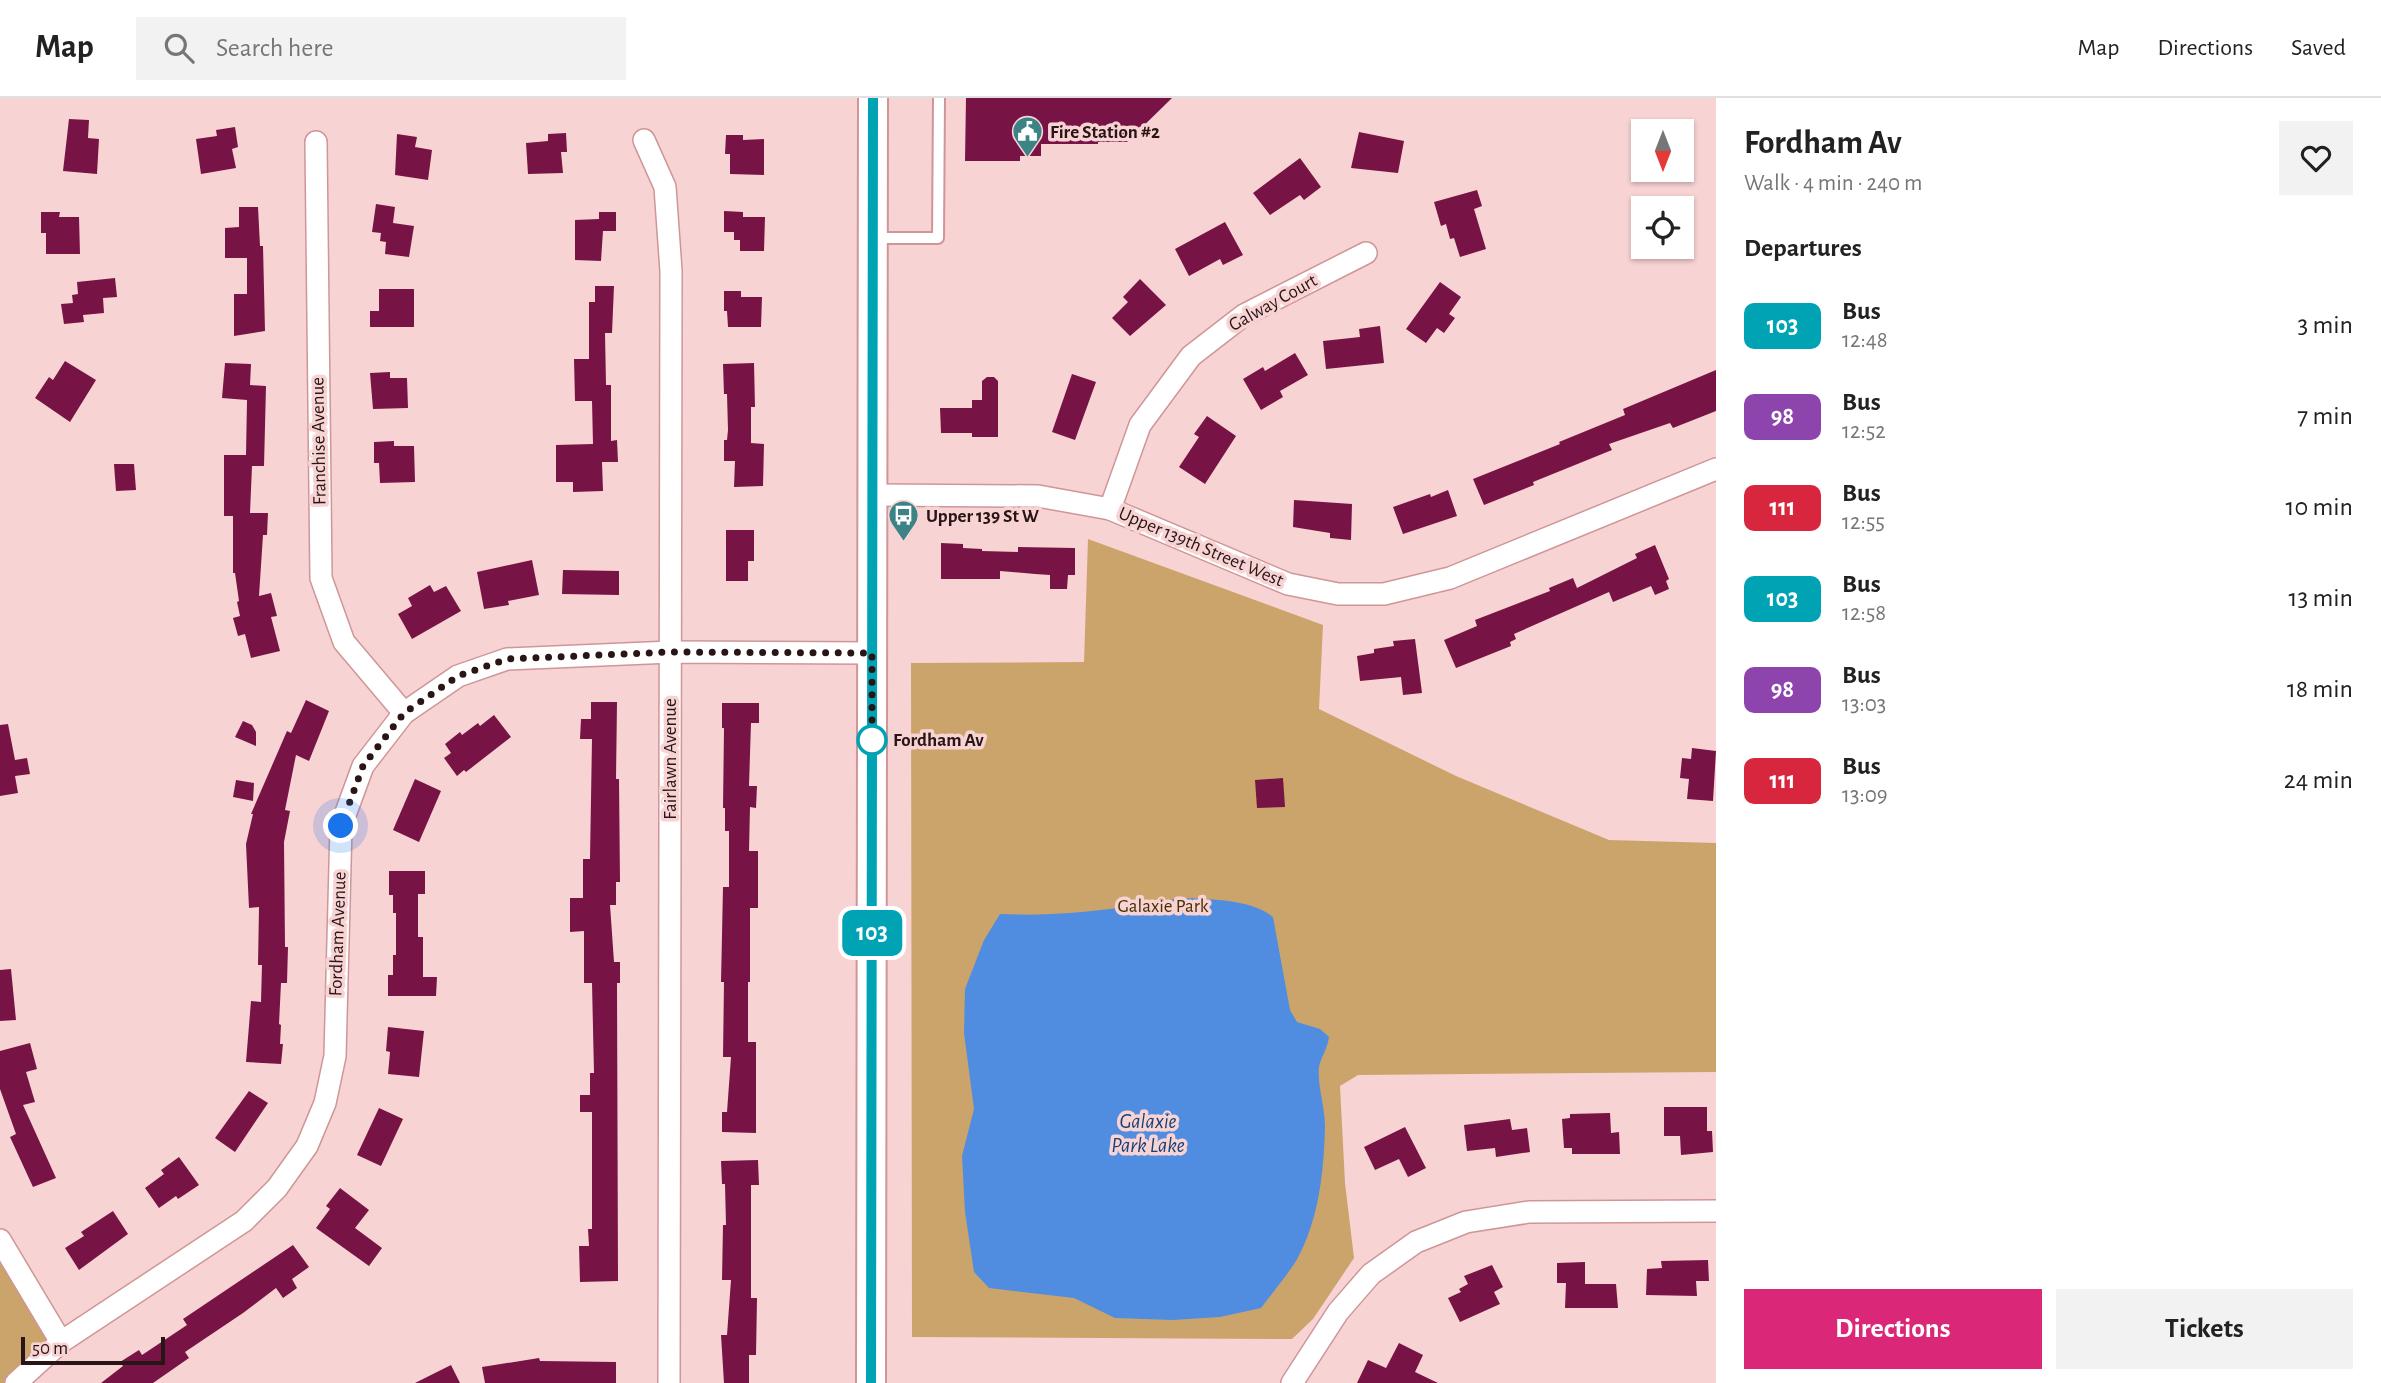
<!DOCTYPE html>
<meta charset="utf-8">
<style>
:root{--surface:#fff;--page:#f2f2f2;--text:#222;--muted:#767676;--line:#e0e0e0;--accent:#db2777}
body{margin:0;font-family:"Alegreya Sans",sans-serif;background:var(--page);color:var(--text);height:100vh;display:flex;flex-direction:column;font-size:26px;white-space:nowrap}
*{box-sizing:border-box;margin:0}
p{font-size:23px;color:var(--muted)}
.icon{flex:none;width:38px;height:38px;fill:none;stroke:currentColor;stroke-width:2;stroke-linecap:round;stroke-linejoin:round}
.map{position:relative;flex:1;overflow:hidden}
.drawer{display:flex;flex-direction:column;background:var(--surface);width:665px}
.drawer>*{flex:none}
.badge{padding:0 14px;border-radius:10px;font-size:24px;line-height:46px}
.needle{width:46px;rotate:180deg}
.controls{position:absolute;left:1631px;top:21px;display:grid;gap:14px}
.controls a{display:grid;place-items:center;width:63px;height:63px;border-radius:0px;background:var(--surface);box-shadow:0 2px 5px #0004;font-size:35px}
.scale{position:absolute;left:21px;bottom:18px;width:144px;box-sizing:border-box;padding-left:7px;border:4px solid #291516;border-top:0;font-size:19px;line-height:24px;white-space:nowrap;color:#291516;-webkit-text-stroke:5px #f8d3d4;paint-order:stroke}
.you{position:absolute;width:35px;height:35px;margin:-18px;border:5px solid #fff;border-radius:50%;background:#1a73e8;box-shadow:0 0 0 10px #1a73e833}
.map>.badge{position:absolute;translate:-50% -50%;box-shadow:0 0 0 4px #fff}
h2{padding:0 28px;font-size:26px;line-height:63px}
.round{display:grid;place-items:center;flex:none;width:74px;height:74px;border-radius:0px;background:var(--page)}
.head{display:flex;align-items:center;justify-content:space-between;height:119px;padding:0 28px}
h1{font-size:33px;font-weight:700;line-height:52px}
.primary-button{display:flex;gap:14px;margin-top:auto;padding:14px 28px}
.primary-button a{flex:1;height:80px;border-radius:0px;background:var(--accent);color:#fff;font-size:28px;font-weight:700;line-height:80px;text-align:center}
.primary-button a+a{background:var(--page);color:var(--text)}
ul{padding:0;list-style:none}
li{display:flex;align-items:center;gap:21px;height:91px;padding:0 28px}
li div{flex:1}
li b{display:block;font-size:26px}
li em{font-style:normal}
li .badge{min-width:77px;font-weight:700;text-align:center}
header{display:flex;align-items:center;gap:42px;box-sizing:border-box;height:98px;padding:0 35px;background:var(--surface);border-bottom:2px solid var(--line)}
header strong{font-size:33px}
nav{display:flex;gap:38px;margin-inline-start:auto;font-size:24px}
.search{width:490px;height:63px;background:var(--page);display:flex;align-items:center;gap:18px;box-sizing:border-box;padding:0 24px;border-radius:0px;color:var(--muted);font-size:26px}
main{display:flex;flex:1;min-height:0}
.map>svg:first-child{display:block}
.green{fill:#cba46b}
.water{fill:#508de0}
.building{fill:#781345}
.lines{fill:none;stroke-linecap:round;stroke-linejoin:round}
.lane-casing{stroke:#cf9698;stroke-width:14}
.street-casing{stroke:#cf9698;stroke-width:24}
.secondary-casing{stroke:#cf9698;stroke-width:32}
.lane{stroke:#fff;stroke-width:10}
.street{stroke:#fff;stroke-width:21}
.secondary{stroke:#fff;stroke-width:28}
.line-casing{stroke:#fff;stroke-width:16}
.line{stroke:#00a3b4;stroke-width:10}
.walk{stroke:#291516;stroke-width:7;stroke-dasharray:0 12.6}
.stop-dot{fill:#fff;stroke:#00a3b4;stroke-width:3.5}
.labels{text-anchor:middle;dominant-baseline:central;stroke-width:7;stroke-linejoin:round;paint-order:stroke}
.poi-label{font-size:19px;font-weight:bold;fill:#291516;stroke:#f8d3d4;text-anchor:start}
.street-label{font-size:19px;fill:#291516;stroke:#f8d3d4}
.stop-label{font-size:19px;font-weight:bold;fill:#291516;stroke:#f8d3d4;text-anchor:start}
.park-label{font-size:19px;fill:#462d00;stroke:#f8d3d4}
.water-label{font-size:21px;font-style:italic;fill:#174176;stroke:#f8d3d4}
</style>
<header>
<strong>Map</strong>
<div class="search"><svg class="icon" aria-label="search" viewBox="0 0 24 24"><circle cx="10" cy="10" r="6"/><path d="M15 15l6 6"/></svg>Search here</div>
<nav><a>Map</a><a>Directions</a><a>Saved</a></nav>
</header>
<main>
<div class="map">
<svg width="1716" height="1285" viewBox="0 0 1716 1285">
<rect width="100%" height="100%" fill="#f8d3d4"/>
<g class="green">
<path d="M 1088,441 L 1323,527 L 1319,611 L 1456,678 L 1609,742 L 1716,745 L 1716,974 L 1358,977 L 1340,988 L 1345,1085 L 1354,1160 L 1313,1221 L 1292,1241 L 912,1239 L 911,565 L 1084,564 Z"/>
<path d="M 0,1142 L 61,1244 L 16,1285 L 0,1285 Z"/>
</g>
<path class="water" d="M 1181,800 C 1208,801 1252,801 1273,819 L 1290,912 L 1297,924 L 1320,931 L 1329,939 C 1328,949 1320,962 1319,969 C 1317,986 1325,1009 1325,1028 C 1324,1073 1319,1123 1296,1163 C 1286,1179 1272,1195 1261,1210 L 1220,1219 L 1173,1222 L 1115,1220 L 1074,1200 L 989,1190 L 974,1174 L 965,1114 L 962,1058 L 974,1011 L 964,935 L 965,891 L 984,842 L 1000,816 C 1064,819 1118,811 1181,800 Z"/>
<g class="building">
<path d="M 966,0 L 1172,0 L 1127,44 L 1098,44 L 1098,46 L 1041,46 L 1041,58 L 1020,58 L 1020,63 L 965,63 Z"/>
<path d="M 69,21 L 89,22 L 88,40 L 99,41 L 97,76 L 63,73 Z"/>
<path d="M 235,29 L 238,49 L 232,51 L 236,70 L 201,76 L 196,41 L 217,38 L 216,32 Z"/>
<path d="M 1359,34 L 1404,43 L 1398,75 L 1351,70 Z"/>
<path d="M 566,35 L 567,54 L 561,54 L 563,75 L 528,76 L 526,45 L 548,43 L 548,36 Z"/>
<path d="M 397,36 L 417,39 L 415,49 L 432,52 L 428,82 L 395,77 Z"/>
<path d="M 726,37 L 743,37 L 743,42 L 764,41 L 764,77 L 730,76 L 730,56 L 725,56 Z"/>
<path d="M 1300,60 L 1321,89 L 1304,102 L 1300,97 L 1270,117 L 1253,95 Z"/>
<path d="M 1477,92 L 1482,108 L 1474,111 L 1486,151 L 1460,159 L 1454,140 L 1450,141 L 1446,126 L 1441,128 L 1434,104 Z"/>
<path d="M 376,106 L 395,109 L 393,125 L 414,128 L 409,159 L 385,156 L 386,144 L 380,143 L 381,135 L 372,134 Z"/>
<path d="M 239,109 L 258,109 L 260,148 L 263,148 L 265,233 L 234,238 L 234,196 L 247,196 L 247,160 L 225,160 L 225,130 L 239,129 Z"/>
<path d="M 724,113 L 743,114 L 743,119 L 765,119 L 764,153 L 740,153 L 740,142 L 734,142 L 734,134 L 724,134 Z"/>
<path d="M 41,114 L 60,114 L 59,119 L 79,119 L 80,156 L 46,156 L 46,135 L 41,135 Z"/>
<path d="M 599,114 L 616,114 L 616,133 L 603,133 L 601,163 L 575,162 L 575,122 L 599,121 Z"/>
<path d="M 1225,124 L 1243,157 L 1223,167 L 1220,161 L 1189,178 L 1175,151 Z"/>
<path d="M 115,180 L 117,199 L 103,200 L 104,215 L 83,217 L 84,224 L 64,226 L 61,206 L 73,205 L 72,197 L 78,196 L 77,184 Z"/>
<path d="M 1140,181 L 1166,207 L 1130,238 L 1112,220 L 1128,204 L 1123,199 Z"/>
<path d="M 1440,184 L 1461,199 L 1449,216 L 1455,220 L 1444,235 L 1437,230 L 1426,245 L 1406,231 Z"/>
<path d="M 595,188 L 614,188 L 612,235 L 605,235 L 606,287 L 611,287 L 611,343 L 617,342 L 618,364 L 602,364 L 603,393 L 573,394 L 573,384 L 556,384 L 556,347 L 593,346 L 592,303 L 575,303 L 574,261 L 589,261 L 589,204 L 595,204 Z"/>
<path d="M 379,191 L 414,191 L 414,229 L 370,229 L 370,213 L 379,213 Z"/>
<path d="M 724,193 L 741,193 L 741,199 L 762,199 L 761,229 L 728,229 L 727,213 L 724,213 Z"/>
<path d="M 1380,228 L 1384,265 L 1326,271 L 1323,243 L 1360,239 L 1359,231 Z"/>
<path d="M 1295,255 L 1308,277 L 1280,293 L 1283,299 L 1261,312 L 1243,281 L 1263,269 L 1265,273 Z"/>
<path d="M 65,263 L 96,282 L 70,324 L 35,300 L 49,279 L 53,282 Z"/>
<path d="M 225,265 L 251,266 L 250,287 L 266,288 L 264,368 L 252,368 L 250,415 L 268,415 L 267,437 L 263,437 L 259,498 L 271,495 L 277,518 L 271,519 L 280,553 L 251,560 L 245,536 L 238,538 L 233,520 L 240,518 L 237,504 L 239,503 L 235,475 L 233,475 L 233,418 L 224,418 L 224,357 L 246,357 L 247,302 L 222,300 Z"/>
<path d="M 754,265 L 755,309 L 751,309 L 751,345 L 764,346 L 763,388 L 734,389 L 735,363 L 724,363 L 724,342 L 727,342 L 728,332 L 727,296 L 724,296 L 723,266 Z"/>
<path d="M 1716,272 L 1716,313 L 1673,330 L 1670,325 L 1609,346 L 1612,352 L 1533,384 L 1534,387 L 1484,407 L 1473,381 L 1560,346 L 1559,344 L 1625,317 L 1623,311 Z"/>
<path d="M 390,274 L 390,280 L 407,280 L 408,310 L 373,311 L 370,275 Z"/>
<path d="M 1072,276 L 1096,284 L 1075,342 L 1052,334 Z"/>
<path d="M 987,279 L 994,279 L 998,283 L 998,339 L 972,339 L 972,335 L 941,335 L 940,310 L 972,310 L 972,302 L 982,302 L 982,283 Z"/>
<path d="M 1207,318 L 1236,338 L 1205,386 L 1179,369 L 1199,339 L 1194,336 Z"/>
<path d="M 394,343 L 394,348 L 414,348 L 415,384 L 380,385 L 379,365 L 374,365 L 374,344 Z"/>
<path d="M 114,366 L 134,366 L 136,392 L 116,393 Z"/>
<path d="M 1448,392 L 1457,418 L 1403,436 L 1393,409 L 1430,396 L 1431,399 Z"/>
<path d="M 1294,402 L 1352,406 L 1351,442 L 1330,440 L 1330,435 L 1293,429 Z"/>
<path d="M 726,432 L 754,432 L 754,463 L 748,463 L 748,483 L 726,483 Z"/>
<path d="M 941,445 L 963,446 L 963,450 L 982,451 L 982,453 L 1018,454 L 1018,449 L 1075,450 L 1075,477 L 1068,477 L 1067,491 L 1050,491 L 1050,477 L 1035,476 L 1000,473 L 1000,481 L 941,481 Z"/>
<path d="M 1655,447 L 1669,481 L 1666,483 L 1669,491 L 1655,497 L 1651,488 L 1613,504 L 1609,494 L 1514,536 L 1516,541 L 1510,544 L 1511,548 L 1456,570 L 1444,542 L 1477,528 L 1475,522 L 1550,493 L 1549,490 L 1573,480 L 1577,490 L 1637,460 L 1635,456 Z"/>
<path d="M 532,462 L 539,497 L 508,503 L 509,507 L 484,511 L 477,474 Z"/>
<path d="M 563,472 L 619,473 L 619,497 L 562,496 Z"/>
<path d="M 430,487 L 434,494 L 446,488 L 461,513 L 412,541 L 398,516 L 412,508 L 408,500 Z"/>
<path d="M 1415,541 L 1422,595 L 1403,597 L 1401,579 L 1360,583 L 1357,558 L 1374,555 L 1374,551 L 1394,548 L 1393,543 Z"/>
<path d="M 306,602 L 329,613 L 309,663 L 296,657 L 285,712 L 290,713 L 284,744 L 285,849 L 288,849 L 287,885 L 281,885 L 279,926 L 281,927 L 280,946 L 283,946 L 281,966 L 246,964 L 251,903 L 261,904 L 262,867 L 258,867 L 259,809 L 249,810 L 246,746 L 253,716 L 251,716 L 287,633 L 291,635 Z"/>
<path d="M 591,604 L 617,604 L 616,681 L 619,681 L 620,784 L 616,784 L 616,807 L 610,807 L 614,864 L 620,864 L 620,885 L 617,885 L 618,1183 L 580,1184 L 579,1148 L 589,1148 L 588,1131 L 592,1131 L 592,1014 L 580,1014 L 580,997 L 590,997 L 590,975 L 594,975 L 592,885 L 584,885 L 584,833 L 570,834 L 570,800 L 583,800 L 583,761 L 590,761 L 592,641 L 580,641 L 581,621 L 591,621 Z"/>
<path d="M 722,605 L 759,605 L 759,625 L 751,625 L 749,688 L 757,688 L 756,710 L 750,709 L 749,753 L 758,753 L 758,810 L 750,810 L 750,884 L 748,884 L 748,944 L 756,944 L 756,1035 L 722,1034 L 722,1014 L 727,1014 L 731,959 L 723,959 L 724,884 L 721,884 L 723,789 L 729,789 L 729,733 L 725,733 L 725,710 L 723,710 L 724,630 L 722,630 Z"/>
<path d="M 494,617 L 511,639 L 466,674 L 464,672 L 457,678 L 444,660 L 451,655 L 445,646 L 460,634 L 462,637 L 478,625 L 480,628 Z"/>
<path d="M 243,623 L 252,627 L 256,634 L 256,648 L 235,639 Z"/>
<path d="M 8,626 L 15,662 L 27,660 L 30,676 L 15,678 L 18,695 L 0,698 L 0,627 Z"/>
<path d="M 1692,650 L 1716,653 L 1713,703 L 1687,701 L 1689,681 L 1680,680 L 1682,660 L 1691,661 Z"/>
<path d="M 1283,680 L 1285,709 L 1257,710 L 1255,682 Z"/>
<path d="M 415,681 L 441,693 L 419,744 L 393,732 Z"/>
<path d="M 236,682 L 254,685 L 253,703 L 233,699 Z"/>
<path d="M 389,773 L 425,773 L 425,796 L 418,796 L 418,839 L 423,839 L 423,879 L 437,879 L 436,898 L 388,898 L 388,877 L 393,877 L 393,857 L 396,857 L 396,815 L 393,815 L 393,797 L 389,797 Z"/>
<path d="M 11,871 L 16,922 L 0,923 L 0,872 Z"/>
<path d="M 388,929 L 424,933 L 419,979 L 388,976 L 390,954 L 386,953 Z"/>
<path d="M 30,945 L 37,971 L 26,974 L 35,1004 L 23,1007 L 56,1080 L 33,1089 L 10,1039 L 16,1036 L 0,991 L 0,953 Z"/>
<path d="M 249,993 L 268,1005 L 235,1054 L 215,1040 Z"/>
<path d="M 1664,1009 L 1707,1009 L 1707,1033 L 1712,1033 L 1713,1054 L 1681,1057 L 1680,1038 L 1664,1038 Z"/>
<path d="M 379,1010 L 403,1021 L 381,1068 L 357,1057 Z"/>
<path d="M 1610,1015 L 1611,1035 L 1619,1034 L 1620,1056 L 1572,1056 L 1572,1050 L 1564,1050 L 1562,1021 L 1570,1020 L 1570,1016 Z"/>
<path d="M 1510,1021 L 1512,1032 L 1527,1030 L 1530,1054 L 1496,1059 L 1495,1050 L 1467,1053 L 1464,1027 Z"/>
<path d="M 1405,1029 L 1426,1070 L 1408,1079 L 1399,1061 L 1375,1072 L 1364,1049 Z"/>
<path d="M 179,1059 L 199,1087 L 178,1101 L 176,1098 L 159,1110 L 145,1090 L 164,1076 L 161,1072 Z"/>
<path d="M 758,1062 L 759,1087 L 751,1087 L 751,1200 L 757,1200 L 756,1257 L 749,1257 L 749,1285 L 724,1285 L 721,1237 L 727,1237 L 731,1182 L 722,1182 L 723,1127 L 726,1127 L 725,1086 L 722,1086 L 721,1063 Z"/>
<path d="M 340,1090 L 369,1112 L 355,1130 L 382,1150 L 369,1168 L 316,1130 L 330,1111 L 326,1108 Z"/>
<path d="M 113,1113 L 128,1136 L 79,1172 L 65,1150 L 84,1138 L 81,1134 Z"/>
<path d="M 293,1147 L 309,1169 L 292,1181 L 297,1190 L 283,1200 L 276,1190 L 243,1215 L 185,1254 L 189,1260 L 153,1285 L 101,1285 L 123,1268 L 120,1264 L 139,1252 L 142,1257 L 187,1227 L 183,1221 Z"/>
<path d="M 1708,1162 L 1709,1183 L 1696,1183 L 1697,1198 L 1646,1197 L 1647,1171 L 1662,1170 L 1661,1163 Z"/>
<path d="M 1585,1164 L 1585,1186 L 1616,1186 L 1618,1210 L 1565,1210 L 1566,1185 L 1557,1185 L 1557,1165 Z"/>
<path d="M 1492,1167 L 1503,1189 L 1494,1194 L 1500,1206 L 1460,1224 L 1448,1200 L 1461,1194 L 1459,1191 L 1468,1186 L 1464,1178 Z"/>
<path d="M 1399,1245 L 1423,1257 L 1415,1274 L 1438,1285 L 1357,1285 L 1368,1262 L 1386,1270 Z"/>
<path d="M 539,1260 L 540,1263 L 616,1264 L 616,1285 L 485,1285 L 482,1269 Z"/>
<path d="M 451,1267 L 460,1285 L 415,1285 Z"/>
</g>
<g class="lines">
<defs>
<path id="lane" d="M 875,140 L 938,140 L 939,0"/>
<g id="street">
<path d="M 644,42 L 665,89 L 671,173 L 669,1285"/>
<path d="M 316,44 L 321,480 L 344,544 L 404,615"/>
<path d="M 873,397 L 1038,398 L 1110,411 L 1288,486 L 1338,496 L 1384,496 L 1450,480 L 1716,371"/>
<path d="M 1110,411 L 1140,327 L 1191,258 L 1244,217 L 1366,155"/>
<path d="M 0,1142 L 61,1244"/>
<path d="M 16,1285 L 61,1244 L 244,1123 L 277,1090 L 307,1048 L 325,1005 L 335,958 L 341,728 L 363,668 L 404,615 L 458,578 L 507,561 L 671,554 L 872,555"/>
<path d="M 1292,1285 L 1338,1214 L 1371,1176 L 1416,1144 L 1466,1124 L 1529,1114 L 1716,1113"/>
</g>
<path id="secondary" d="M 871,1285 L 873,0"/>
</defs>
<use href="#lane" class="lane-casing"/>
<use href="#street" class="street-casing"/>
<use href="#secondary" class="secondary-casing"/>
<use href="#lane" class="lane"/>
<use href="#street" class="street"/>
<use href="#secondary" class="secondary"/>
</g>
<g class="lines">
<defs>
<path id="line" d="M 871,1285 L 873,0"/>
</defs>
<use href="#line" class="line-casing"/>
<use href="#line" class="line"/>
<path class="walk" d="M 341,728 L 363,668 L 404,615 L 458,578 L 507,561 L 670,554 L 872,555 L 872,642"/>
</g>
<defs>
<symbol id="civic-pin" viewBox="-11 -11 22 30"><path d="M0 17L-7.5 6A9.5 9.5 0 1 1 7.5 6Z" fill="#3b8384" stroke="#f8d3d4"/><path d="M-.6-6.5H3V-4.5H.6V-3L4-1V1h2V6H-6V1h2V-1L-.6-3ZM-1.2 2.5V6h2.4V2.5Z" fill="#fff"/></symbol>
<symbol id="bus-pin" viewBox="-11 -11 22 30"><path d="M0 17L-7.5 6A9.5 9.5 0 1 1 7.5 6Z" fill="#3b8384" stroke="#f8d3d4"/><path d="M-5-6H5V4H4V6H2V4H-2V6H-4V4H-5ZM-3.5-4V0h7V-4ZM-3.5 1.2v1.5H-2V1.2ZM2 1.2v1.5H3.5V1.2Z" fill="#fff"/></symbol>
</defs>
<g fill-rule="evenodd">
<use href="#civic-pin" x="1010" y="16" width="35" height="47"/>
<use href="#bus-pin" x="886" y="400" width="35" height="47"/>
</g>
<circle class="stop-dot" cx="872" cy="642" r="14"/>
<g class="labels">
<g class="poi-label">
<text x="1050" y="34">Fire Station #2</text>
<text x="926" y="418">Upper 139 St W</text>
</g>
<g class="street-label">
<text transform="translate(1273 205) rotate(-29)">Galway Court</text>
<text transform="translate(319 343) rotate(-91)">Franchise Avenue</text>
<text transform="translate(1201 449) rotate(23)">Upper 139th Street West</text>
<text transform="translate(670 661) rotate(-90)">Fairlawn Avenue</text>
<text transform="translate(338 836) rotate(-88)">Fordham Avenue</text>
</g>
<g class="stop-label">
<text x="893" y="642">Fordham Av</text>
</g>
<g class="park-label">
<text x="1163" y="808">Galaxie Park</text>
</g>
<g class="water-label">
<text x="1148" y="1023">Galaxie<tspan x="1148" dy="24">Park Lake</tspan></text>
</g>
</g>
</svg>
<div class="controls">
<a><svg class="needle" viewBox="-14 -14 28 28"><path d="M0-13l5 13h-10z" fill="#e53935"/><path d="M0 13l5-13h-10z" fill="#767676"/></svg></a>
<a><svg class="icon" aria-label="locate" viewBox="0 0 24 24"><circle cx="12" cy="12" r="6"/><path d="M12 2v4M12 18v4M2 12h4M18 12h4"/></svg></a>
</div>
<div class="scale">50 m</div>
<div class="you" style="left:341px;top:728px"></div>
<b class="badge" style="left:872px;top:835px;background:#00a3b4;color:#fff">103</b>
</div>
<section class="drawer">
<div class="head"><div><h1>Fordham Av</h1><p>Walk · 4 min · 240 m</p></div><a class="round"><svg class="icon" aria-label="heart" viewBox="0 0 24 24"><path d="M12 20l-8-8c-3-5 5-10 8-4 3-6 11-1 8 4z"/></svg></a></div>
<h2>Departures</h2>
<ul>
<li><span class="badge" style="background:#00a3b4;color:#fff">103</span><div><b>Bus</b><p>12:48</p></div><em>3 min</em></li>
<li><span class="badge" style="background:#8e44ad;color:#fff">98</span><div><b>Bus</b><p>12:52</p></div><em>7 min</em></li>
<li><span class="badge" style="background:#d7263d;color:#fff">111</span><div><b>Bus</b><p>12:55</p></div><em>10 min</em></li>
<li><span class="badge" style="background:#00a3b4;color:#fff">103</span><div><b>Bus</b><p>12:58</p></div><em>13 min</em></li>
<li><span class="badge" style="background:#8e44ad;color:#fff">98</span><div><b>Bus</b><p>13:03</p></div><em>18 min</em></li>
<li><span class="badge" style="background:#d7263d;color:#fff">111</span><div><b>Bus</b><p>13:09</p></div><em>24 min</em></li>
</ul>
<div class="primary-button"><a>Directions</a><a>Tickets</a></div>
</section>
</main>
